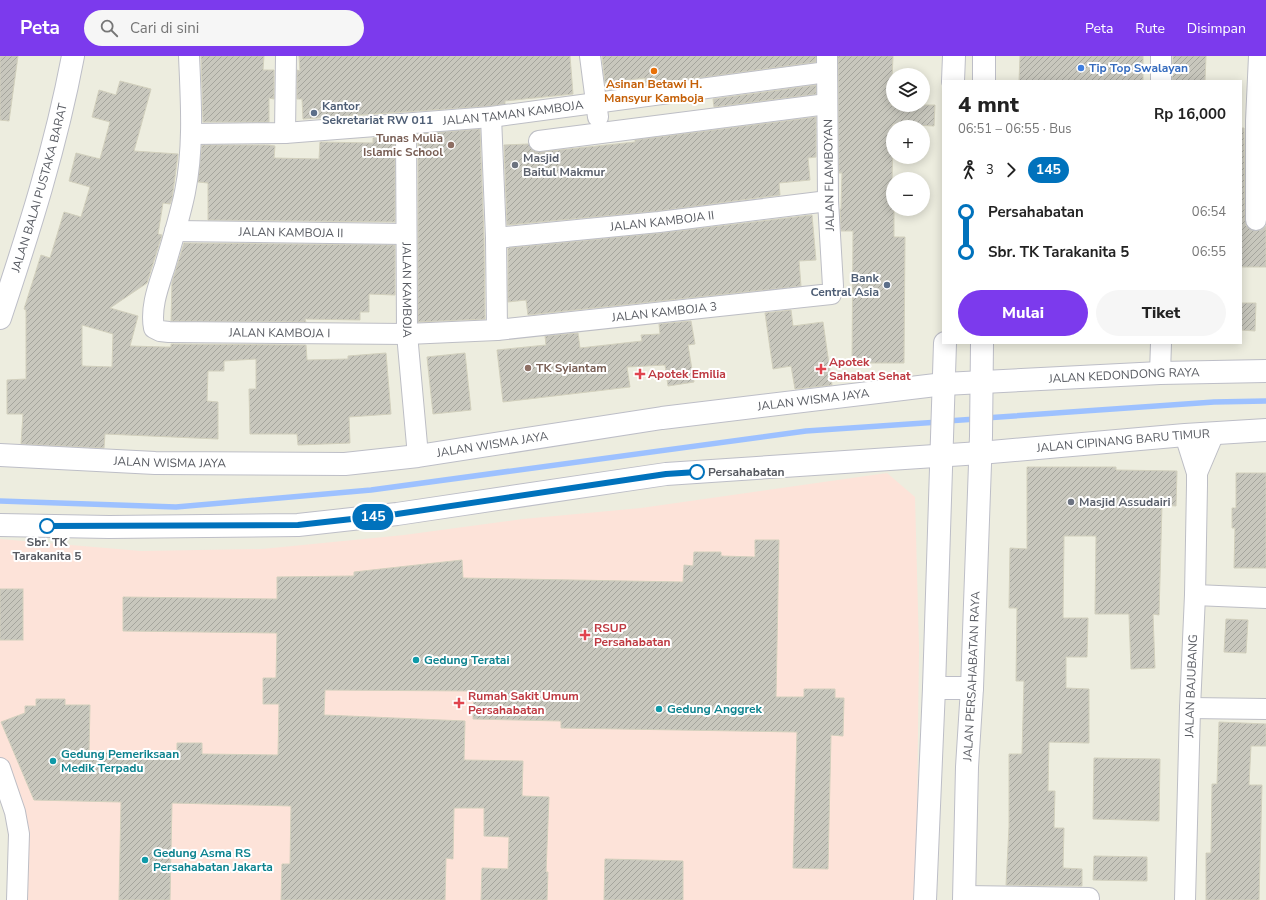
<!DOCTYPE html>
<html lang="id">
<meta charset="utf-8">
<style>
:root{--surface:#fff;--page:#f6f6f6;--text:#222;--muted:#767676;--accent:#7c3aed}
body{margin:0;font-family:"Nunito Sans",sans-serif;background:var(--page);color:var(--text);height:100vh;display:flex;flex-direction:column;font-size:15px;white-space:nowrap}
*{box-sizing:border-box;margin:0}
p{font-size:13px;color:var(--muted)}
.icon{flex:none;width:22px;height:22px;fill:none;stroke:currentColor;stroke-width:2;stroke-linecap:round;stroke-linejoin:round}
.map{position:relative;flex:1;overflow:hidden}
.sheet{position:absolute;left:942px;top:24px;width:300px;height:264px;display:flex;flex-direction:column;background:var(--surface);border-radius:0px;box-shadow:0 2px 10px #0003}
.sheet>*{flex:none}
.badge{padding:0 8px;border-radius:13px;font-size:14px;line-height:26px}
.tools{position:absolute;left:886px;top:12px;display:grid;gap:8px}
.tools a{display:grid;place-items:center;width:44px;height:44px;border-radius:50%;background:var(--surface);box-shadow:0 2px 10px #0003;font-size:20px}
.map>.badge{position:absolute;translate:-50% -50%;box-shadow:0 0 0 2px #fff}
.legs{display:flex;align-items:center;gap:6px;height:44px;padding:0 16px;font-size:13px}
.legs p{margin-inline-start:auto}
.headline{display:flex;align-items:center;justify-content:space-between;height:68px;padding:0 16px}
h1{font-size:22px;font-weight:800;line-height:30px}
.primary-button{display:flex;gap:8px;margin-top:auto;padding:8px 16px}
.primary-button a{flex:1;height:46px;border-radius:24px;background:var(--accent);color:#fff;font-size:16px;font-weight:800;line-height:46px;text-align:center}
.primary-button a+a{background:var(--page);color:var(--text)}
ul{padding:0 16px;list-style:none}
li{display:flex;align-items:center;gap:14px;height:40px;font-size:15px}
li i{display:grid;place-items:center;width:6px;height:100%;margin:0 5px;background:currentColor}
li i::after{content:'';width:10px;height:10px;margin:-5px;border:3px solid;border-radius:50%;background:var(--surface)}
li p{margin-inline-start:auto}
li:first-child i{background:linear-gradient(#0000 50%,currentColor 0)}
li:last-child i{background:linear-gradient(currentColor 50%,#0000 0)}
header{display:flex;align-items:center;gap:24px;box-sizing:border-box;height:56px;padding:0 20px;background:var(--accent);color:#fff}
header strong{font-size:19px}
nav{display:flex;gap:22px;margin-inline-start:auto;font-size:14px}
.search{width:280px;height:36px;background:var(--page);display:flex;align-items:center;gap:10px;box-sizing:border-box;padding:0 14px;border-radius:22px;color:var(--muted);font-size:15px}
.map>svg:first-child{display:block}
.medical{fill:#fde3d9}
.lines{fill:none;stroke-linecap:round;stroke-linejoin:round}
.stream{stroke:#9dc1ff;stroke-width:5.5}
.building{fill:url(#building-hatch);stroke:#d2d0bd;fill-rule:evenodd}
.street-casing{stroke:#bdbec5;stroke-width:22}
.secondary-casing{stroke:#bdbec7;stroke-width:24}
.street{stroke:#fff;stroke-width:20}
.secondary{stroke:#fff;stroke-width:22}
.line-1-casing{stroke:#fff;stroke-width:9}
.line-1{stroke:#0072bc;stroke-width:6}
.shop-dot{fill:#3f7fe0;stroke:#fff;stroke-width:1.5}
.food-dot{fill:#e8710a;stroke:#fff;stroke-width:1.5}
.service-dot{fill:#5c6f8a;stroke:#fff;stroke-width:1.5}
.education-dot{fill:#8d6e63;stroke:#fff;stroke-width:1.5}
.worship-dot{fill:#6b7280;stroke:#fff;stroke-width:1.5}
.health-dot{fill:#e0444e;stroke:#fff;stroke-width:1.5}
.stop-1-dot{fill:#fff;stroke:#0072bc;stroke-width:2}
.culture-dot{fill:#0f9aa8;stroke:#fff;stroke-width:1.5}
.labels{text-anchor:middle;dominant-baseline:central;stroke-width:4;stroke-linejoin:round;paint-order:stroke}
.shop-label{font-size:12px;font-weight:bold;fill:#366cbe;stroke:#fff;text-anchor:start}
.food-label{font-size:12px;font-weight:bold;fill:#c56008;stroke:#fff}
.service-label{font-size:12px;font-weight:bold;fill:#4e5e75;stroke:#fff;text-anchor:start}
.street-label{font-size:12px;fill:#585b62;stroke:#fff}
.education-label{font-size:12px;font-weight:bold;fill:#785e54;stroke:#fff;text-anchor:end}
.worship-label{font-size:12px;font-weight:bold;fill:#5b616d;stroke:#fff;text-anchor:start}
.health-label{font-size:12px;font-weight:bold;fill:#be3a42;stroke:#fff;text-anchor:start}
.stop-label{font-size:12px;font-weight:bold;fill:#585b62;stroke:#fff;text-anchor:start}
.culture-label{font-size:12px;font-weight:bold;fill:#0d838f;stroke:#fff;text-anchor:start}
</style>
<header>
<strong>Peta</strong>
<div class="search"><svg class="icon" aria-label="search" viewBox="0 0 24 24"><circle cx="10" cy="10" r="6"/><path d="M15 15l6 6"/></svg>Cari di sini</div>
<nav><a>Peta</a><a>Rute</a><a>Disimpan</a></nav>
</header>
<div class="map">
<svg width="1266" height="844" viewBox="0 0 1266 844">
<defs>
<pattern id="building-hatch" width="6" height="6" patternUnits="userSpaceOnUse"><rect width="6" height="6" fill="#c8c7bd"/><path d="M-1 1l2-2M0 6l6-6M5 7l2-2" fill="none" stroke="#a5a59d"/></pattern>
</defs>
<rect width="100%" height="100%" fill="#ededdf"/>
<path class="medical" d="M 887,417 L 915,441 L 919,591 L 916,844 L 22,844 L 0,704 L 0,483 L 141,495 L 262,493 L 404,479 L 523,463 L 641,452 Z"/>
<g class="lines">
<g class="stream">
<path d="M 985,362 L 1214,346 L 1266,345"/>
<path d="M 947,365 L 976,363"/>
<path d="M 0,445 L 176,451 L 371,434 L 806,375 L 939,366"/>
</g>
</g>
<g class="building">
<path d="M 0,0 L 18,0 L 9,65 L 0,64 Z"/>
<path d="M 201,0 L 264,0 L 263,14 L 274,14 L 274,43 L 269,42 L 269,66 L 203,66 Z"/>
<path d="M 299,0 L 570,0 L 573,38 L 505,45 L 505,48 L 490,50 L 303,63 L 302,43 L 297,43 L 297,14 L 300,15 Z"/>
<path d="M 602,0 L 816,0 L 816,6 L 646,29 L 645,22 L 605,27 Z"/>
<path d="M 838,0 L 893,0 L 891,49 L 935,49 L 934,70 L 893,68 L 892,128 L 894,153 L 894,181 L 905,181 L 904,307 L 852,307 L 853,175 L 841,175 L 840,153 L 841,153 L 842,117 L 839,117 Z"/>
<path d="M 1020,0 L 1143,0 L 1143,25 L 1019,25 Z"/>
<path d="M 1173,0 L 1206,0 L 1205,25 L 1172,25 Z"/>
<path d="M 120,25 L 151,33 L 134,95 L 178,98 L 172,143 L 170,148 L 163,147 L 158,178 L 162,179 L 147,227 L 110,252 L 138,260 L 130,290 L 164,291 L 171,291 L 171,288 L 306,289 L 307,304 L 348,303 L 348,300 L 386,297 L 391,358 L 349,361 L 350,387 L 298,389 L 297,378 L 250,378 L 249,333 L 256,333 L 256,303 L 224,305 L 224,315 L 208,315 L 207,345 L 218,346 L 218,383 L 105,378 L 104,392 L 21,388 L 23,358 L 7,358 L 7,324 L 26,323 L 26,254 L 24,253 L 41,199 L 50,202 L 64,156 L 81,161 L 90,131 L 69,125 L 76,97 L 100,103 L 110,66 L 92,61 L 99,34 L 116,39 ZM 82,269 L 113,278 L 112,311 L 82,310 Z"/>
<path d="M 816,29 L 816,38 L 714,51 L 713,43 Z"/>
<path d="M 816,61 L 816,101 L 808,102 L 810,124 L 779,127 L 780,139 L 658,155 L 507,169 L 504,89 L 528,88 L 534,95 L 540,96 L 635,86 L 635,84 Z"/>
<path d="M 1241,72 L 1244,72 L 1245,164 L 1246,170 L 1256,175 L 1261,174 L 1266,170 L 1266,211 L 1241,211 Z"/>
<path d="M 480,73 L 484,182 L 485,263 L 418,266 L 418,78 Z"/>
<path d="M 395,80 L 395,166 L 208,164 L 208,127 L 198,126 L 202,89 L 268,89 L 275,90 L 274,102 L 319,103 L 320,86 L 373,87 L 373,82 Z"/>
<path d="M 812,159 L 816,204 L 799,205 L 801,230 L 528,259 L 526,244 L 508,246 L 508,192 L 660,177 Z"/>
<path d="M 184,187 L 395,189 L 395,239 L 369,238 L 369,256 L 360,256 L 360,264 L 305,263 L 306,266 L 171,265 L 172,226 Z"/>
<path d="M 1241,247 L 1256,247 L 1255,275 L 1241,274 Z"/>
<path d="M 791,254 L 793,270 L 823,266 L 832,329 L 795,333 L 791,310 L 773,313 L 765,257 Z"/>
<path d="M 691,265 L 695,288 L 688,289 L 694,326 L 668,330 L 665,309 L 627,311 L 630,331 L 503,346 L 497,294 L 546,289 L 545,280 L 578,277 L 580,292 L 642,285 L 641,279 L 660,278 L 659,268 Z"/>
<path d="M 465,297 L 471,354 L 433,358 L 427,301 Z"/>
<path d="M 1027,411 L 1116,411 L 1116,414 L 1177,415 L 1176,450 L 1162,449 L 1159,559 L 1153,558 L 1155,612 L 1131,613 L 1129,558 L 1095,558 L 1096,480 L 1064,480 L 1063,562 L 1088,562 L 1087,601 L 1066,601 L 1066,632 L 1089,633 L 1089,687 L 1049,686 L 1048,735 L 1055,735 L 1054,772 L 1064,772 L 1063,812 L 1082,813 L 1082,830 L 1006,829 L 1009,771 L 1009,698 L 1022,698 L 1024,625 L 1016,625 L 1017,552 L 1009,552 L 1010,492 L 1027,493 Z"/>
<path d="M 1236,417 L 1266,417 L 1266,512 L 1234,512 L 1235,472 L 1232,472 L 1232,452 L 1236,452 Z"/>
<path d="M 755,484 L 779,484 L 776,641 L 804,641 L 804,633 L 835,633 L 835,642 L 844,642 L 843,680 L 831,679 L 828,813 L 793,812 L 797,676 L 561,672 L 561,665 L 473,663 L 474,635 L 325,634 L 324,659 L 465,665 L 464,704 L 523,705 L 522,740 L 549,741 L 546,816 L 548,816 L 547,844 L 481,844 L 482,812 L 508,813 L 509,781 L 484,780 L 484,752 L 454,752 L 453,803 L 446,802 L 445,844 L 281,844 L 282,808 L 290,808 L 291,750 L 172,747 L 170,844 L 119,844 L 121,746 L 34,744 L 1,666 L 25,657 L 25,650 L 36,650 L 36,643 L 65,643 L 65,649 L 90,649 L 89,696 L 177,697 L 177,687 L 202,687 L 202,698 L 278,699 L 279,648 L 263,648 L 263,622 L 276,622 L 277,577 L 123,575 L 123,541 L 277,543 L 277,521 L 354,520 L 354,516 L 462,504 L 463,522 L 683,526 L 684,509 L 693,510 L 694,496 L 721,496 L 721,500 L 755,501 Z"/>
<rect x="0" y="533" width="23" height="51"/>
<path d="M 1226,563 L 1248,564 L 1246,597 L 1224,596 Z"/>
<path d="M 1219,666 L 1266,668 L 1266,690 L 1251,690 L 1249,729 L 1262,729 L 1259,844 L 1206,844 L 1206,797 L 1211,797 L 1212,728 L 1217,728 Z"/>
<path d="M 1094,702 L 1160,703 L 1159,765 L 1093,763 Z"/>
<path d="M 1094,800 L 1147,801 L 1147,825 L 1093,824 Z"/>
<path d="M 605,803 L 683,805 L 683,844 L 604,844 Z"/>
</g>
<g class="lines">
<defs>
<g id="street">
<path id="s1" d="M 189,0 C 191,46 194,91 185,136 C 180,161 172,185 165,210 C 159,229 150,251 154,272 L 160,275 L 169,276 L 407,278 L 497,274 L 831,238 L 833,230 L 828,145 L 827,0"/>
<path d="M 590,0 L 598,61"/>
<path d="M 1161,25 L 1161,0"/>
<path d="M 491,61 L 496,182 L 497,274"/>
<path id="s2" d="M 406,68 L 407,278 L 418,400"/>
<path d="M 285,77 L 286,0"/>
<path id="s3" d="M 191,78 L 285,77 L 491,61 L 827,16"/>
<path d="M 539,85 L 827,48"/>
<path d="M 1256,164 L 1256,65 L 1259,0"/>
<path id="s4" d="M 175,175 L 406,178"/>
<path id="s5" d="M 496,182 L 659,166 L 828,145"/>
<path d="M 1160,317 L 1161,287"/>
<path d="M 1197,417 L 1214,377"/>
<path d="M 1195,539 L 1266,542"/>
<path d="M 1190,652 L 1266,653"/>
<path d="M 0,712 L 15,756 L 19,778 L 17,844"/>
<path d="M 964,840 L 1089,842"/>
<path id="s6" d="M 1185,844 L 1190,652 L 1195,539 L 1197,429 L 1197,417 L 1185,379"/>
</g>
<g id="secondary">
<path d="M 953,25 L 954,0"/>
<path d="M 984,25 L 984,0"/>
<path id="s7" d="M 0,262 C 29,175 56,90 73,0"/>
<path id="s8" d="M 0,399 L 155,407 L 345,408 L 418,400 L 662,362 L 944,328 L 1160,317 L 1266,315"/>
<path id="s9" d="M 0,469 L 109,471 L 298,469 L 397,458 L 666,418 L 980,397 L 1185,379 L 1266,374"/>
<path d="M 934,632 L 972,632"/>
<path d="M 925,844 L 934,632 L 945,287"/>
<path id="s10" d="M 964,844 L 967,711 L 972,632 L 981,380 L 982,287"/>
</g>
</defs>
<use href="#street" class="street-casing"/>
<use href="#secondary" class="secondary-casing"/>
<use href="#street" class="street"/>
<use href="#secondary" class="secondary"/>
</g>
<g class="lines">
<defs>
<path id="line-1" d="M 47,470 L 298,469 L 397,458 L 666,418 L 697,416"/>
</defs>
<use href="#line-1" class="line-1-casing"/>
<use href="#line-1" class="line-1"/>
</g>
<circle class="shop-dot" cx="1081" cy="12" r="4"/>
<circle class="food-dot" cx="654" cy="15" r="4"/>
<g class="service-dot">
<circle cx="314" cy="57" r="4"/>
<circle cx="887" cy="229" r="4"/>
</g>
<g class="education-dot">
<circle cx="451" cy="89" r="4"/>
<circle cx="528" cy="312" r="4"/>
</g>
<g class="worship-dot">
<circle cx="515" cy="109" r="4"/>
<circle cx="1071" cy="446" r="4"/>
</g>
<g class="health-dot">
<path d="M819 307h4v4h4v4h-4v4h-4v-4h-4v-4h4z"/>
<path d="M638 312h4v4h4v4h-4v4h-4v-4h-4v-4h4z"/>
<path d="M583 573h4v4h4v4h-4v4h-4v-4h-4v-4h4z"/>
<path d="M457 641h4v4h4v4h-4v4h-4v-4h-4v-4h4z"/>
</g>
<g class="stop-1-dot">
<circle cx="697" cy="416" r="7"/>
<circle cx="47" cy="470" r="7"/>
</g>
<g class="culture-dot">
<circle cx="416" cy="604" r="4"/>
<circle cx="659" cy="653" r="4"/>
<circle cx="53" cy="705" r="4"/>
<circle cx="145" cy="804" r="4"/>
</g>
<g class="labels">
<g class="shop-label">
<text x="1089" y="12">Tip Top Swalayan</text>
</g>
<g class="food-label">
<text x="654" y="28">Asinan Betawi H.<tspan x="654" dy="14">Mansyur Kamboja</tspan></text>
</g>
<g class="service-label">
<text x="322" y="50">Kantor<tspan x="322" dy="14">Sekretariat RW 011</tspan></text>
<text x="879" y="222" text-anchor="end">Bank<tspan x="879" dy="14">Central Asia</tspan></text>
</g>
<g class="street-label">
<text stroke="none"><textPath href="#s3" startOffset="323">JALAN TAMAN KAMBOJA</textPath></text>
<text transform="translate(829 119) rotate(-91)">JALAN FLAMBOYAN</text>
<text stroke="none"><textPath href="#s7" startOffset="136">JALAN BALAI PUSTAKA BARAT</textPath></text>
<text stroke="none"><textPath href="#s5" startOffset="167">JALAN KAMBOJA II</textPath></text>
<text stroke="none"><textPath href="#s4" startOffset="116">JALAN KAMBOJA II</textPath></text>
<text stroke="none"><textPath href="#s2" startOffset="166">JALAN KAMBOJA</textPath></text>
<text stroke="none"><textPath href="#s1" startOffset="789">JALAN KAMBOJA 3</textPath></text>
<text stroke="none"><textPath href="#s1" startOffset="403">JALAN KAMBOJA I</textPath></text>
<text stroke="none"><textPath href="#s8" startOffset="1130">JALAN KEDONDONG RAYA</textPath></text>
<text stroke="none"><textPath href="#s8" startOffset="818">JALAN WISMA JAYA</textPath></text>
<text stroke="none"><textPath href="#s9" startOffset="1128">JALAN CIPINANG BARU TIMUR</textPath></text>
<text stroke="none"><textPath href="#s8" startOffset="494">JALAN WISMA JAYA</textPath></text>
<text stroke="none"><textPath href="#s8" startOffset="170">JALAN WISMA JAYA</textPath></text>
<text stroke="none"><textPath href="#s10" startOffset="224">JALAN PERSAHABATAN RAYA</textPath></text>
<text stroke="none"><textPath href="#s6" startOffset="214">JALAN BAJUBANG</textPath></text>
</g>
<g class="education-label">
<text x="443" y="82">Tunas Mulia<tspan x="443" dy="14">Islamic School</tspan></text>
<text x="536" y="312" text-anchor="start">TK Syiantam</text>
</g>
<g class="worship-label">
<text x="523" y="102">Masjid<tspan x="523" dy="14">Baitul Makmur</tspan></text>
<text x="1079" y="446">Masjid Assudairi</text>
</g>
<g class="health-label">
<text x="829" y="306">Apotek<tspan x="829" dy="14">Sahabat Sehat</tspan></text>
<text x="648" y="318">Apotek Emilia</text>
<text x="594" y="572">RSUP<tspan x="594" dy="14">Persahabatan</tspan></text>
<text x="468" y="640">Rumah Sakit Umum<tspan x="468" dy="14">Persahabatan</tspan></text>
</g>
<g class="stop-label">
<text x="708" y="416">Persahabatan</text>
<text x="47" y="486" text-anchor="middle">Sbr. TK<tspan x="47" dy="14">Tarakanita 5</tspan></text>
</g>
<g class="culture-label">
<text x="424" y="604">Gedung Teratai</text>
<text x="667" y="653">Gedung Anggrek</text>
<text x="61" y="698">Gedung Pemeriksaan<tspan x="61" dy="14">Medik Terpadu</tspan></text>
<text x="153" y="797">Gedung Asma RS<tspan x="153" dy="14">Persahabatan Jakarta</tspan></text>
</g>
</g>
</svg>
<div class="tools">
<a><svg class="icon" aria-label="layers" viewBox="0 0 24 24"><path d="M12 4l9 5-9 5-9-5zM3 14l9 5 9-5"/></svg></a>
<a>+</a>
<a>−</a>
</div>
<b class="badge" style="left:373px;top:461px;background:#0072bc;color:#fff">145</b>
<section class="sheet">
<div class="headline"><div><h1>4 mnt</h1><p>06:51 – 06:55 · Bus</p></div><b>Rp 16,000</b></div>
<div class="legs"><svg class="icon" aria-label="walk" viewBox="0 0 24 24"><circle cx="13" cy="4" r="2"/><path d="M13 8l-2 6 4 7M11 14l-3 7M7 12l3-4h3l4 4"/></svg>3<svg class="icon" aria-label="forward" viewBox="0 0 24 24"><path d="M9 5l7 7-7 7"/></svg><b class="badge" style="background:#0072bc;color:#fff">145</b></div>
<ul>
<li><i style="color:#0072bc"></i><b>Persahabatan</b><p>06:54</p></li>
<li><i style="color:#0072bc"></i><b>Sbr. TK Tarakanita 5</b><p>06:55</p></li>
</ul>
<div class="primary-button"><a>Mulai</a><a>Tiket</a></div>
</section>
</div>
